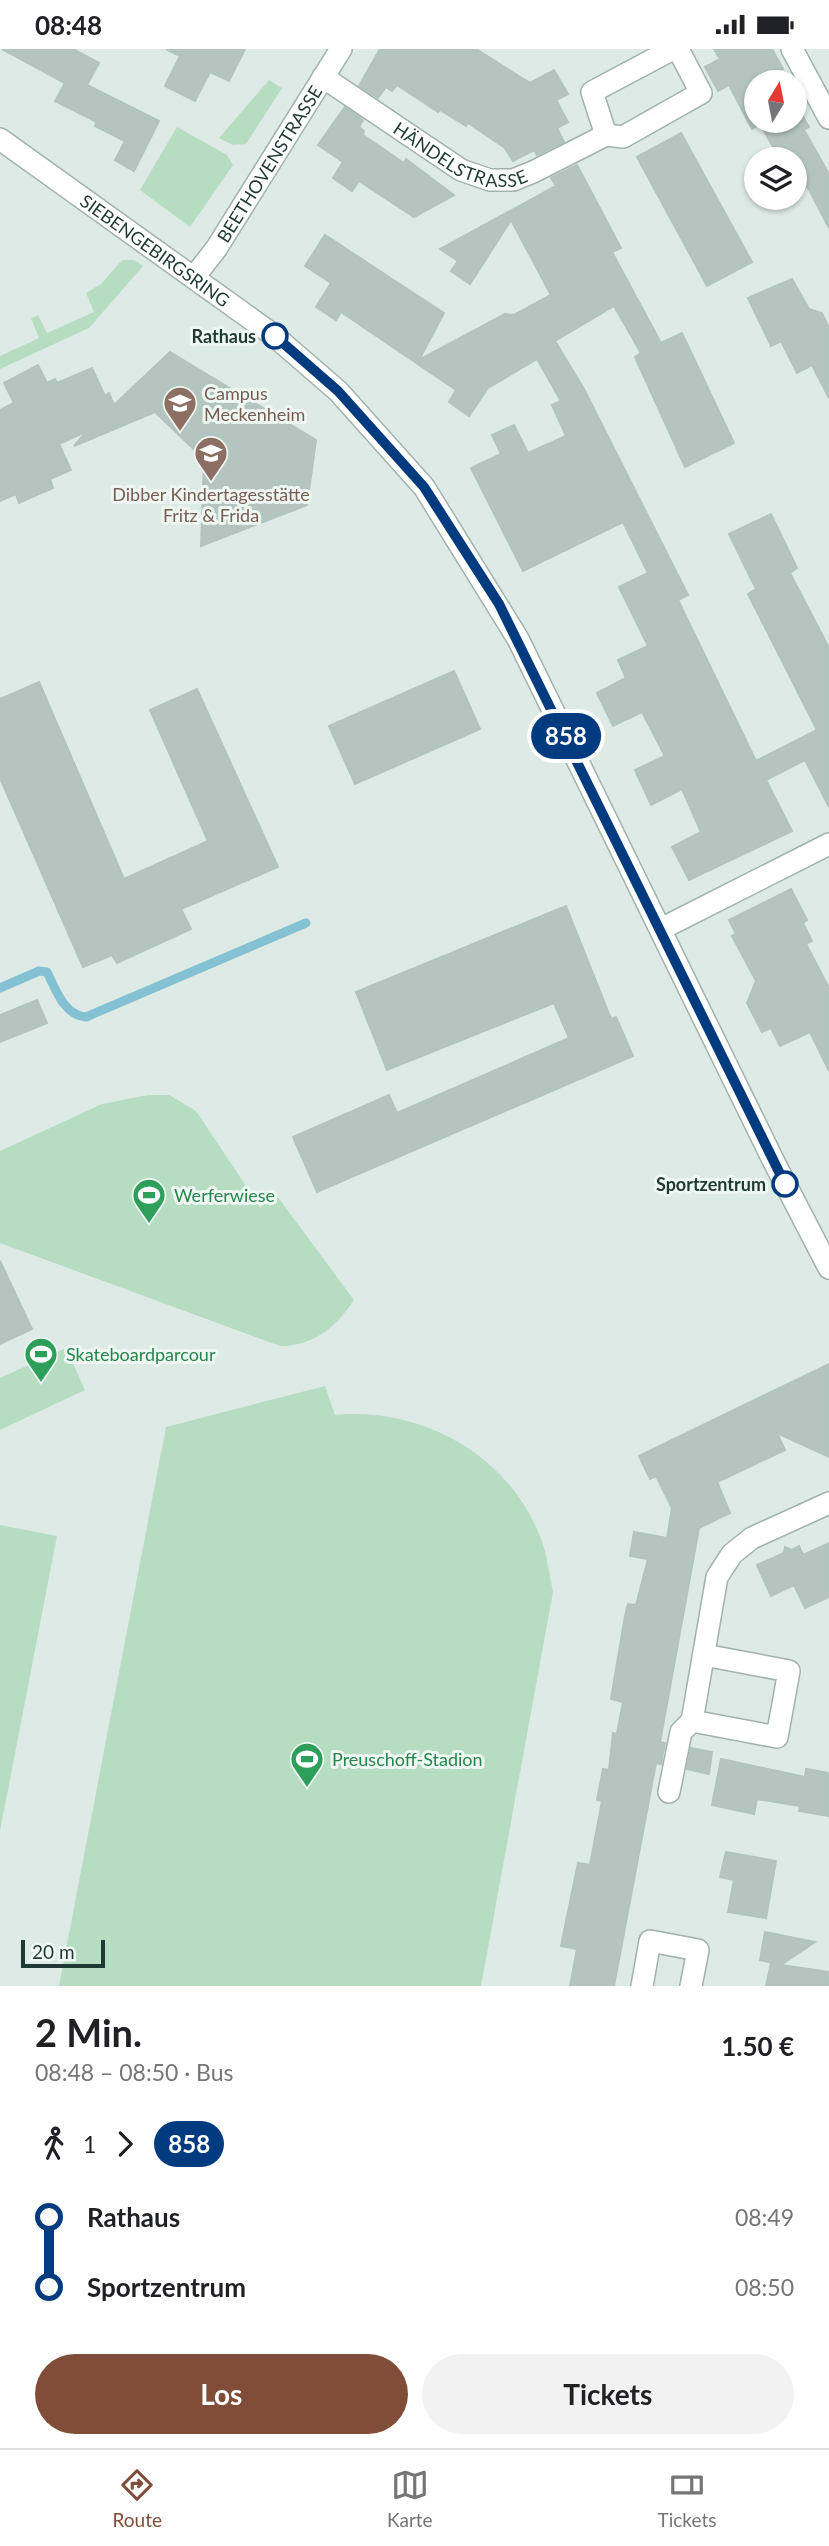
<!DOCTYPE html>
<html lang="de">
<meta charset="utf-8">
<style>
:root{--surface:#fff;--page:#f2f2f2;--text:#202124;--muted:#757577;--line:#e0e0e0;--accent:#804d38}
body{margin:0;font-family:Lato,sans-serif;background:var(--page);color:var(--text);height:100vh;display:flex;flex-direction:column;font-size:26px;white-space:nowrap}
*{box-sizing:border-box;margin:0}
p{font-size:23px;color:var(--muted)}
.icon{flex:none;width:38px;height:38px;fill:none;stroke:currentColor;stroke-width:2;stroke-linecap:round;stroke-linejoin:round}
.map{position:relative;height:1937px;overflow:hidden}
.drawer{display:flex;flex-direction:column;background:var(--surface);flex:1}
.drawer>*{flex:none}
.badge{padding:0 14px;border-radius:23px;font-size:24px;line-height:46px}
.needle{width:46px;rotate:10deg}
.tools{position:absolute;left:744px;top:21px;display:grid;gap:14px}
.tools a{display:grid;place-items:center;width:63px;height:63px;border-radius:50%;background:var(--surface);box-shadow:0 2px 5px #0004;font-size:35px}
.scale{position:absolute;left:21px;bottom:18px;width:84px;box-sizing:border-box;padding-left:7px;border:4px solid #1f3a34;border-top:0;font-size:19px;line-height:24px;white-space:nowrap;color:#1f3a34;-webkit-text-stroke:5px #eff7f3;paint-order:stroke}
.map>.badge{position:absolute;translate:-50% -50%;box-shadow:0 0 0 4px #fff}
.legs{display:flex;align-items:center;gap:10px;height:77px;padding:0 35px;font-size:23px}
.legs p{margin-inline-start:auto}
.head{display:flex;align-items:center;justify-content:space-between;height:119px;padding:0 35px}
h1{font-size:38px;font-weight:700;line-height:52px}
.primary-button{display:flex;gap:14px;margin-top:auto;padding:14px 35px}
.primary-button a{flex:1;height:80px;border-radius:42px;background:var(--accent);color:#fff;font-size:28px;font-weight:700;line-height:80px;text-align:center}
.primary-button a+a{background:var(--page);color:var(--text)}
ul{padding:0 35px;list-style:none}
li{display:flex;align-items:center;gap:24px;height:70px;font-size:26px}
li i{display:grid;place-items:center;width:10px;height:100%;margin:0 9px;background:currentColor}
li i::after{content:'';width:18px;height:18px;margin:-9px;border:5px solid;border-radius:50%;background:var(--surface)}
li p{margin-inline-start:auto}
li:first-child i{background:linear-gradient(#0000 50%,currentColor 0)}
li:last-child i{background:linear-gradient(currentColor 50%,#0000 0)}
.status{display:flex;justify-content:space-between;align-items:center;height:49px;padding:0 35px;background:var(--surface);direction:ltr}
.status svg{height:19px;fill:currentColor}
.menu{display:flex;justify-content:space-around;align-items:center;height:98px;border-top:2px solid var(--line);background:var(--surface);font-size:19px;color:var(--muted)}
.menu a{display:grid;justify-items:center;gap:4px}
.menu .active{color:var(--accent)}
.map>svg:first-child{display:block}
.green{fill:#b6dcc2}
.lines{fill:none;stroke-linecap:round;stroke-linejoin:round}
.stream{stroke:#84c1d2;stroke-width:9}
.building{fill:#b4c5bf;stroke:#b1c4bd;stroke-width:2}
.minor-casing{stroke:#a1b2ad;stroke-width:24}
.tertiary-casing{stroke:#a1b2ad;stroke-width:24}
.minor{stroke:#fff;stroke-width:21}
.tertiary{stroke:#fff;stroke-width:21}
.line-1-casing{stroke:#fff;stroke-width:16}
.line-1{stroke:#003b80;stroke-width:10}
.stop-1-dot{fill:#fff;stroke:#003b80;stroke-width:3.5}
.labels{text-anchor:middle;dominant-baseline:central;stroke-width:6;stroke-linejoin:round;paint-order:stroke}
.street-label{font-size:18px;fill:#1f3a34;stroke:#eff7f3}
.stop-label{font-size:18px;font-weight:bold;fill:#1f3a34;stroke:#eff7f3;text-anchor:end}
.education-label{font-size:18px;fill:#785e54;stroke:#eff7f3;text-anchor:start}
.leisure-label{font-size:18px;fill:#27864d;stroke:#eff7f3;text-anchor:start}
</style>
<div class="status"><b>08:48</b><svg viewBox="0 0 49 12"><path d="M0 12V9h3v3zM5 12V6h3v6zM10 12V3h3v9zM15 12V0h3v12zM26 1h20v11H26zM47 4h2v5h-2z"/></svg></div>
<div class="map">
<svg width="829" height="1937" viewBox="0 0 829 1937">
<rect width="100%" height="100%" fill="#deeae6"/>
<g class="green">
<path d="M 269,31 L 282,39 L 246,95 L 233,96 L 219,89 Z"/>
<path d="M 177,78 L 227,106 L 233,116 L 190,178 L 140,141 Z"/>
<path d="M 122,211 L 134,211 L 143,217 L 89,279 L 0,320 L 0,307 L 39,289 L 31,269 L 38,266 L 47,284 L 94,263 L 86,244 L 101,235 Z"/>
<path d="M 148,1046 L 169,1046 L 196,1062 L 260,1158 L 277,1147 L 354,1251 C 336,1278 314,1297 280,1297 L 0,1194 L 0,1102 L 102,1055 Z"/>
<path d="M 66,1299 L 85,1341 L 0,1381 L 0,1329 Z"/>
<path d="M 325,1337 L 335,1366 C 420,1358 506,1404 539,1485 C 547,1503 549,1524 553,1543 L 481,1937 L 59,1937 L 166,1378 Z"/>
<path d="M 0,1476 L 57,1487 L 0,1782 Z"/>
</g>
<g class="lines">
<path class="stream" d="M 0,939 L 39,922 L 47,923 C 56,941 64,966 86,968 L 306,874"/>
</g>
<g class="building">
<path d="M 2,0 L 73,0 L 99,14 L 87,36 L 159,72 L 134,122 L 115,111 L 125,92 L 95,77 L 97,73 L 55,52 L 65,34 Z"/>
<path d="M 166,0 L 245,0 L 229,32 L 210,23 L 195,52 L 165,37 L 180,7 Z"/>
<path d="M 380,0 L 476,0 L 530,34 L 554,21 L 568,45 L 556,51 L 568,73 L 557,79 L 564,93 L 537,106 L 534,101 L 513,112 L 505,99 L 468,74 L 466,77 L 440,61 L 438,63 L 397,36 L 392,42 L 386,38 L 378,49 L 359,37 Z"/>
<path d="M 714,0 L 772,0 L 783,20 L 778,23 L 784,33 L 756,33 L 756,72 L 794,72 L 794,53 L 809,78 L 804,81 L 829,125 L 829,179 L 807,137 L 797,143 L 794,138 L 794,110 L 780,110 L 760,75 L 752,80 L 729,36 L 718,42 L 705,18 L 720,10 Z"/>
<path d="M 345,58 L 363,71 L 359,78 L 364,82 L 363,86 L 404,114 L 406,110 L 454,146 L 414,168 L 359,132 L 352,142 L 333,129 L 343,113 L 318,96 Z"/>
<path d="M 681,84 L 752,213 L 707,237 L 637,108 Z"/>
<path d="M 577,116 L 621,199 L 612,203 L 661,294 L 682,284 L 734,394 L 685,418 L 635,308 L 641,304 L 614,257 L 555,292 L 584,340 L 688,546 L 678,551 L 756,712 L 817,681 L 748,545 L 756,540 L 729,485 L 771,465 L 797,519 L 790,524 L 829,599 L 829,758 L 805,711 L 766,731 L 792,782 L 689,831 L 672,798 L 701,783 L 682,740 L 651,756 L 635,721 L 665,707 L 642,663 L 613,677 L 597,644 L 626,629 L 618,611 L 648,597 L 619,538 L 648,524 L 623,473 L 523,522 L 471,419 L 501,405 L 492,386 L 514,376 L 528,404 L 566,387 L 552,356 L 561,352 L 537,310 L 488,339 L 469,367 L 449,353 L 456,341 L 341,263 L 336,271 L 316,258 L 331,234 L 305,217 L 325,186 L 444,264 L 419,311 L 505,265 L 514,266 L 551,246 L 511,171 L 470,235 L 451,222 L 458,212 L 440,200 L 556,137 L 551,129 Z"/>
<path d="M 792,230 L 809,260 L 822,264 L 829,279 L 829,349 L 812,316 L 797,324 L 781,292 L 771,297 L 748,249 Z"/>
<path d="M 170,303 L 316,391 L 307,456 L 201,497 L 204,410 L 155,363 L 74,397 L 87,382 L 59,395 L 71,421 L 50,430 L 53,439 L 19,454 L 16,445 L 0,452 L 0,361 L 14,354 L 4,334 L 38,316 L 47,334 L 55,330 L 57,334 L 92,319 L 105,347 L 109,344 L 114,356 Z"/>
<path d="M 454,622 L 480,680 L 355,735 L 329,677 Z"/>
<path d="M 39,633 L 124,830 L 208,792 L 150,661 L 197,640 L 278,818 L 181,860 L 191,880 L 117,914 L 112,906 L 83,918 L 0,729 L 0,650 Z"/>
<path d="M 791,840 L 807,871 L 803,874 L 812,892 L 806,895 L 829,939 L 829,1022 L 810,983 L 780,997 L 771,979 L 762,983 L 747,954 L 756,932 L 732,887 L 736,885 L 729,871 Z"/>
<path d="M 566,857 L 611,970 L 616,968 L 633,1007 L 317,1143 L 293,1088 L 389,1046 L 397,1064 L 569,989 L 554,954 L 387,1021 L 356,943 Z"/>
<path d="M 37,951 L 47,974 L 0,993 L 0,966 Z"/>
<path d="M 0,1212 L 32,1280 L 0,1295 Z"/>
<path d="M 829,1315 L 829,1408 L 777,1384 L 785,1401 L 717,1433 L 730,1464 L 699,1479 L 660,1693 L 665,1694 L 661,1715 L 656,1714 L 614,1937 L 570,1937 L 577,1900 L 561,1897 L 578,1814 L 590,1816 L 602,1752 L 597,1751 L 603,1720 L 609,1721 L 613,1684 L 617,1685 L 623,1653 L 611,1650 L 625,1567 L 628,1555 L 636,1556 L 648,1510 L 630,1507 L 634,1483 L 667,1489 L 672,1459 L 656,1427 L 650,1430 L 639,1407 Z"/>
<path d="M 829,1494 L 829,1548 L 805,1559 L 794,1536 L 771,1547 L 757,1516 L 784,1504 L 785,1498 L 792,1501 L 799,1497 L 803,1506 Z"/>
<path d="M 691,1699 L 712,1703 L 709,1725 L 687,1720 Z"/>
<path d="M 721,1710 L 805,1728 L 806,1720 L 829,1724 L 829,1767 L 799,1762 L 800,1757 L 757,1750 L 754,1765 L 712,1756 Z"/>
<path d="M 726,1803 L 776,1812 L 766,1869 L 728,1863 L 734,1831 L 720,1828 Z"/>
<path d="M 765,1883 L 815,1893 L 781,1916 L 829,1923 L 829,1937 L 766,1937 L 771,1914 L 774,1914 L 760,1911 Z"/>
</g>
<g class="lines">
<defs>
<g id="minor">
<path d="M 792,0 L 829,69"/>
<path id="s1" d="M 323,28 L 461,121 L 490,131 L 513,131 L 533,123 L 606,86 L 623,88 L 701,44 L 678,0"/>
<path d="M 606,86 L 592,43 L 673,0"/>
<path id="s2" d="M 194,228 L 216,200 L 341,0"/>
<path d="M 661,880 L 829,795"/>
<path d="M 704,1606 L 789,1622 L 777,1688 L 692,1672 L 717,1528 L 732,1505 L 752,1489 L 829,1454"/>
<path d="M 669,1743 L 681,1683 L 692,1672"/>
<path d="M 642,1937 L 650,1892 L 698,1901 L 691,1937"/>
</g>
<g id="tertiary">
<path id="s3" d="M 0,90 L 272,285 L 338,342 L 424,438 L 518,590 L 774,1113 L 829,1219"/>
</g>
</defs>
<use href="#minor" class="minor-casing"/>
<use href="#tertiary" class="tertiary-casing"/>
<use href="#minor" class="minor"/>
<use href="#tertiary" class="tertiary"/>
</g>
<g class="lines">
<defs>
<path id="line-1" d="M 275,287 L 338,342 L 424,438 L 499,555 L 785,1135"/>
</defs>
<use href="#line-1" class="line-1-casing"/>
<use href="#line-1" class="line-1"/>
</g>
<defs>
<symbol id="school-pin" viewBox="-11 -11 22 30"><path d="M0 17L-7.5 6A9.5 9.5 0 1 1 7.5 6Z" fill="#8d6e63" stroke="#eff7f3"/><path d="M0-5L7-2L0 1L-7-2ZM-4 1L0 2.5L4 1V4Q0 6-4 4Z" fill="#fff"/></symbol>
<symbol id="stadium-pin" viewBox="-11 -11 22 30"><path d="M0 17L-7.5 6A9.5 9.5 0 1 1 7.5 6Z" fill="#2e9e5b" stroke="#eff7f3"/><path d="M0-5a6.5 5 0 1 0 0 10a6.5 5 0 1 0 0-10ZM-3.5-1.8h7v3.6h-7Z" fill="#fff"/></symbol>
</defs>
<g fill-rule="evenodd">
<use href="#school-pin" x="161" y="335" width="38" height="52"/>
<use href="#school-pin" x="192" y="385" width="38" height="52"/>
<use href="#stadium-pin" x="130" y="1127" width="38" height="52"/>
<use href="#stadium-pin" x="22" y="1286" width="38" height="52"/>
<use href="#stadium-pin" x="288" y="1691" width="38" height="52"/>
</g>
<g class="stop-1-dot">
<circle cx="275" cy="287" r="12"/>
<circle cx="785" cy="1135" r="12"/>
</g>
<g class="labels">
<g class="street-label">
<text stroke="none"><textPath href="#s1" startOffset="161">HÄNDELSTRASSE</textPath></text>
<text stroke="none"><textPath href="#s2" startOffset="136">BEETHOVENSTRASSE</textPath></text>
<text stroke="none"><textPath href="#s3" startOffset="191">SIEBENGEBIRGSRING</textPath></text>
</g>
<g class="stop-label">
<text x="256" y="287">Rathaus</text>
<text x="766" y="1135">Sportzentrum</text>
</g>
<g class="education-label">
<text x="204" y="344">Campus<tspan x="204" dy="21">Meckenheim</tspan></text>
<text x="211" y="445" text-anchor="middle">Dibber Kindertagesstätte<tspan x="211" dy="21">Fritz &amp; Frida</tspan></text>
</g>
<g class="leisure-label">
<text x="174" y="1146">Werferwiese</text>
<text x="66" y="1305">Skateboardparcour</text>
<text x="332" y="1710">Preuschoff-Stadion</text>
</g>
</g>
</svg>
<div class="tools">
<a><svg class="needle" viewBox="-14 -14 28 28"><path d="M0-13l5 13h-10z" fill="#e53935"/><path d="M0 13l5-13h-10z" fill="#757577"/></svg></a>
<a><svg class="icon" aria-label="layers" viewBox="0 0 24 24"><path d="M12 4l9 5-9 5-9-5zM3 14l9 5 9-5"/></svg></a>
</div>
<div class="scale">20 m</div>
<b class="badge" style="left:566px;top:687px;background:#003b80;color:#fff">858</b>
</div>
<section class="drawer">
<div class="head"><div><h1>2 Min.</h1><p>08:48 – 08:50 · Bus</p></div><b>1.50 €</b></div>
<div class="legs"><svg class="icon" aria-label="walk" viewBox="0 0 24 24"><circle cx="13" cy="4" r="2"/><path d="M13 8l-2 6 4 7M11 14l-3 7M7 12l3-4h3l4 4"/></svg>1<svg class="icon" aria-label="forward" viewBox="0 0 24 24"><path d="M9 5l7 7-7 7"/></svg><b class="badge" style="background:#003b80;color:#fff">858</b></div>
<ul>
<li><i style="color:#003b80"></i><b>Rathaus</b><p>08:49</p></li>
<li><i style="color:#003b80"></i><b>Sportzentrum</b><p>08:50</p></li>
</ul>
<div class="primary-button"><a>Los</a><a>Tickets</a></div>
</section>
<nav class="menu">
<a class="active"><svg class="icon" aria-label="directions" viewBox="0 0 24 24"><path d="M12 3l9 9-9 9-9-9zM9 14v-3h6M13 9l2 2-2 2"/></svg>Route</a>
<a><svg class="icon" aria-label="map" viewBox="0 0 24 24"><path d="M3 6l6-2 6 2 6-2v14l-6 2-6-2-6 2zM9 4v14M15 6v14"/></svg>Karte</a>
<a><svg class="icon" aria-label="tickets" viewBox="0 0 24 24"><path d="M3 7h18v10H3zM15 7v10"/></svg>Tickets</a>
</nav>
